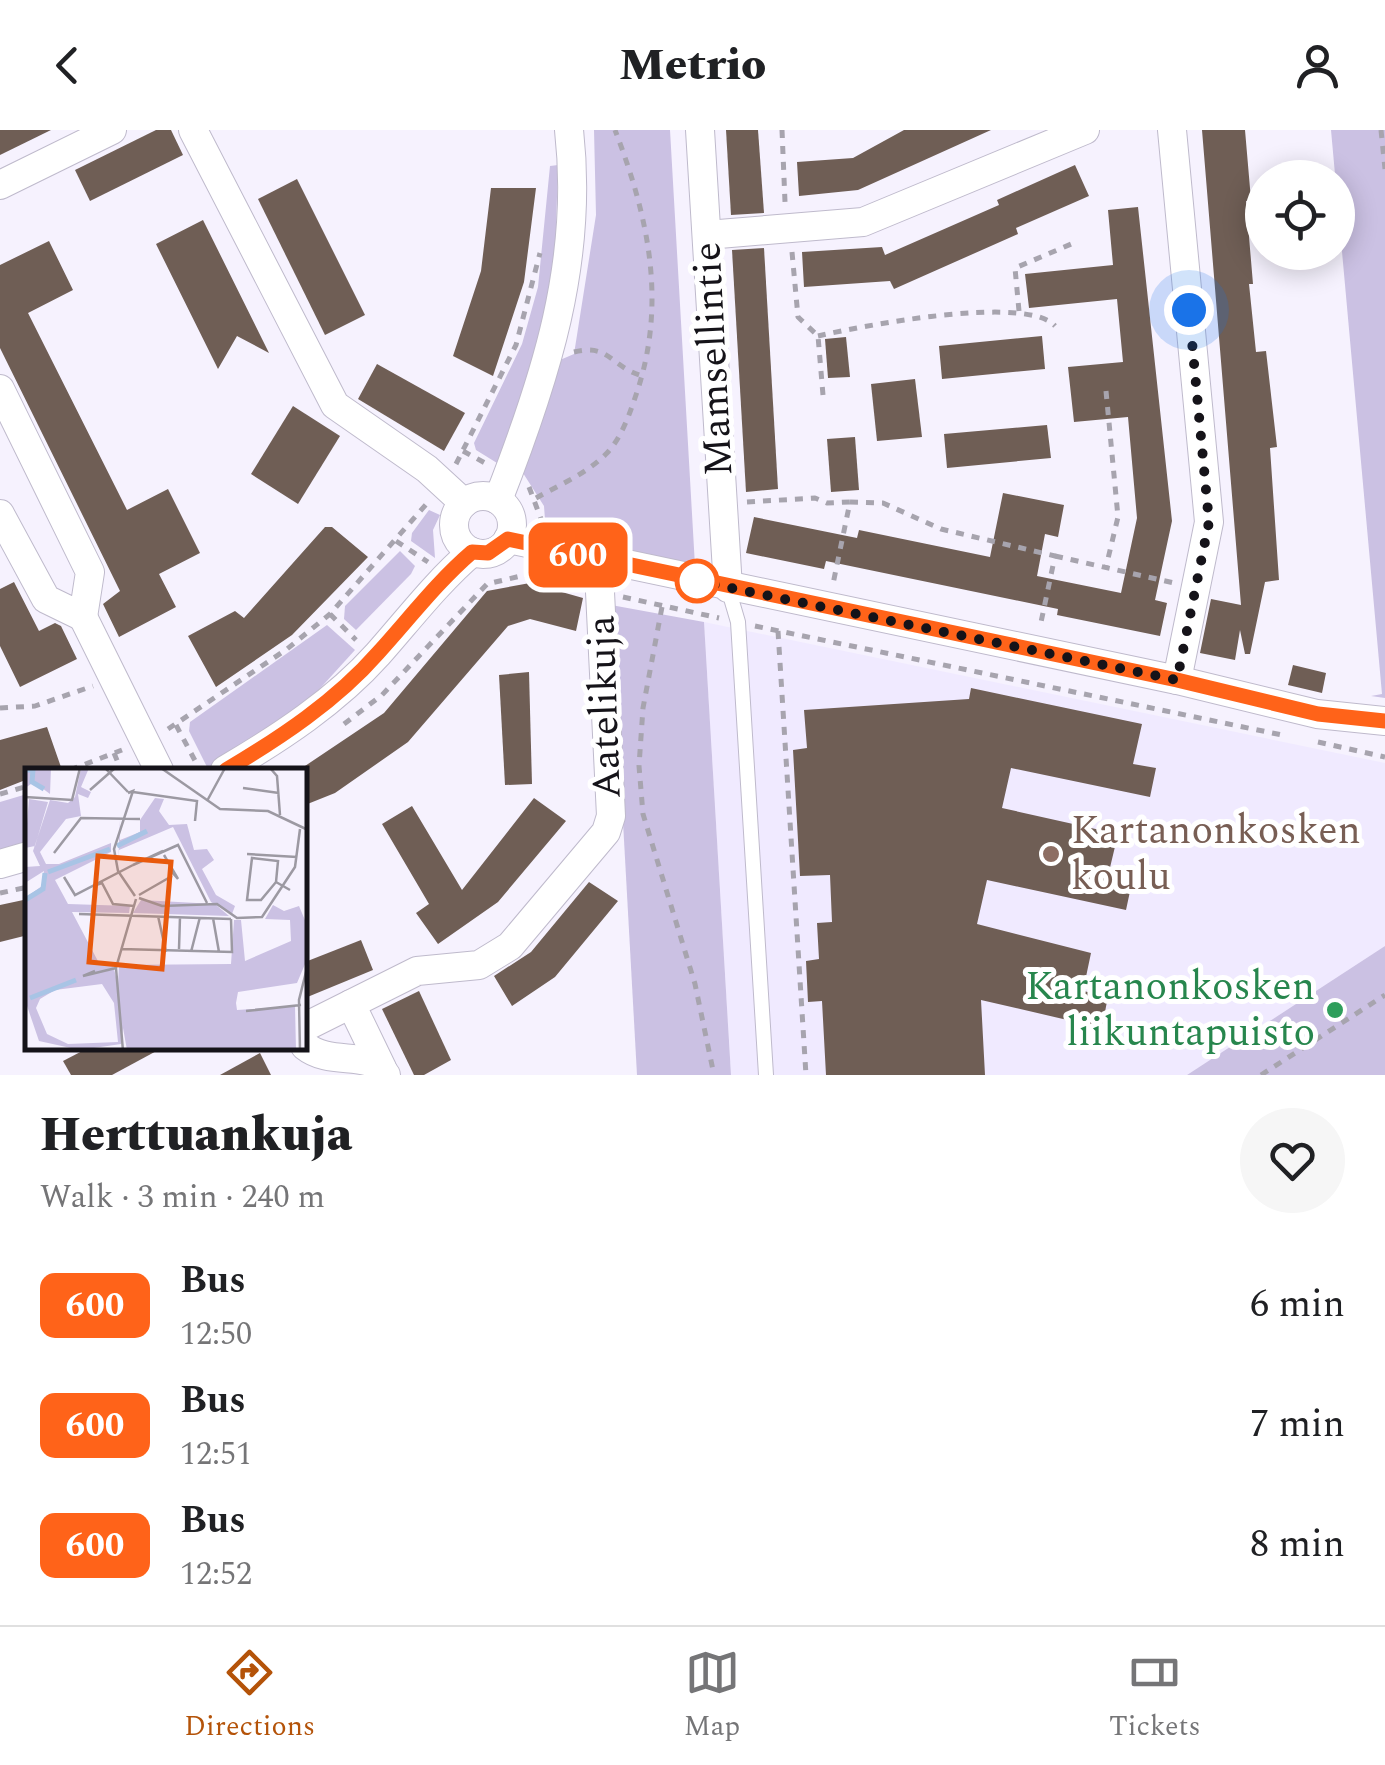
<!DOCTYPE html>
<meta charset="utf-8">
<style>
:root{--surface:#fff;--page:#f6f6f6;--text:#202124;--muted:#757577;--line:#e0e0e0;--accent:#b45309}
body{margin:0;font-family:Spectral,serif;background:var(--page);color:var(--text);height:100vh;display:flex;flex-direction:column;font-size:38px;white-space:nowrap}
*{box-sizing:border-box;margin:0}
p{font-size:32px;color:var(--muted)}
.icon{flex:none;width:55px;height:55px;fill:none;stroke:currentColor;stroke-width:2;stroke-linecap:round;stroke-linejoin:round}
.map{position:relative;height:945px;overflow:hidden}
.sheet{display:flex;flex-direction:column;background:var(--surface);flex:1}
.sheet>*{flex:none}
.badge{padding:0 20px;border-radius:15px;font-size:35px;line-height:65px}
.controls{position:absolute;left:1245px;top:30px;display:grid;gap:20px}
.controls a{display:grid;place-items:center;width:110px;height:110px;border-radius:50%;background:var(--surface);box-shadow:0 5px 25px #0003;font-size:50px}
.you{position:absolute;width:50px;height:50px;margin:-25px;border:8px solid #fff;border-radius:50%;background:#1a73e8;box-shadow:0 0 0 15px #1a73e833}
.map>.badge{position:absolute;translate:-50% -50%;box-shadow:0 0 0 5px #fff}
.round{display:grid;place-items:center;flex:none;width:105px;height:105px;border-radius:52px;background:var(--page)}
.head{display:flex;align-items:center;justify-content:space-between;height:170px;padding:0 40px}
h1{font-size:48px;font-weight:800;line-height:75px}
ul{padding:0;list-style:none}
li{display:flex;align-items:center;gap:30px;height:120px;padding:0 40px}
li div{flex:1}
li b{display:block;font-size:38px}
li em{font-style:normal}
li .badge{min-width:110px;font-weight:700;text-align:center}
header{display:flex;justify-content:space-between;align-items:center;height:130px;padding:0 40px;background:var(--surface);font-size:45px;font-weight:800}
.dock{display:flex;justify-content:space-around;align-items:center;height:140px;border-top:2px solid var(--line);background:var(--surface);font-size:28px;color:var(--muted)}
.dock a{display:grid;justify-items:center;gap:5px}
.dock .selected{color:var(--accent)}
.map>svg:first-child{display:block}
.built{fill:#f0eaff}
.green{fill:#cbc1e3}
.building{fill:#6f5e55}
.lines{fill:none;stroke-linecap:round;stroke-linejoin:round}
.lane-casing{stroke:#bfbacc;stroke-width:16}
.street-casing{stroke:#bfbacc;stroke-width:30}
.path{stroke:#a7a4ae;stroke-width:5;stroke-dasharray:8 8;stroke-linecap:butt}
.lane{stroke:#fff;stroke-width:14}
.street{stroke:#fff;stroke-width:28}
.line-casing{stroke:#fff;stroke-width:22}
.line{stroke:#ff6319;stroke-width:15}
.walk{stroke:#151319;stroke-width:10;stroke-dasharray:0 18}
.stop-dot{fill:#fff;stroke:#ff6319;stroke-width:5}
.education-dot{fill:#8d6e63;stroke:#fff;stroke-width:4}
.leisure-dot{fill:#2e9e5b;stroke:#fff;stroke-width:4}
.labels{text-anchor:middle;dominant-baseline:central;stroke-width:10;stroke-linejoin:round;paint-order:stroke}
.street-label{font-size:40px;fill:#151319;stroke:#fff}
.education-label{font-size:40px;fill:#785e54;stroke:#fff;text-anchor:start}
.leisure-label{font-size:40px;fill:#27864d;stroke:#fff;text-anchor:end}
.inset-river{fill:none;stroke:#a8c4e5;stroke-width:5}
.inset-road{fill:none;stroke:#9c99a2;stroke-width:2.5}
.view{fill:#e8590c;fill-opacity:0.15;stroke:#e8590c;stroke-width:5}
.inset-edge{fill:none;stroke:#151319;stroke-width:5}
</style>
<header><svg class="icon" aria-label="back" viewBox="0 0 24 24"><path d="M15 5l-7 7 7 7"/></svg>Metrio<svg class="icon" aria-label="person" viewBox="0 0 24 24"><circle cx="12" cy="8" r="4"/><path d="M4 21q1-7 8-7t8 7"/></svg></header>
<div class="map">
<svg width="1385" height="945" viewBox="0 0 1385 945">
<rect width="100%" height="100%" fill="#f6f2fe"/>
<path class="built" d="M 704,492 L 1385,633 L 1385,816 L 1187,945 L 731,945 Z"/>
<g class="green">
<path d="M 594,0 L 670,0 L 695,436 L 546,403 L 544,376 L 523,343 L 560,230 L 574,224 L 596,85 Z"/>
<path d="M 1331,0 L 1385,0 L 1385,568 L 1371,566 L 1382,564 Z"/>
<path d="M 558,35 L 555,129 L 538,219 L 497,333 L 476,320 L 474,313 L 522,214 L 538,157 L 550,36 Z"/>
<path d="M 429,380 L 440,385 L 433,400 L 435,428 L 411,411 L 412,403 Z"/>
<path d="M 400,421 L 415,436 L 411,444 L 356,500 L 344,489 L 345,476 Z"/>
<path d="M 611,475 L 704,492 L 731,945 L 637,945 Z"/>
<path d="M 327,495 L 355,520 L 305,575 L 208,639 L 189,601 L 190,592 Z"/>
<path d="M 27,664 L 27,714 L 0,722 L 0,672 Z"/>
<path d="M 1385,816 L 1385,945 L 1187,945 Z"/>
</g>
<g class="building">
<path d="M 0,0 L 51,0 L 0,25 Z"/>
<path d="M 156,0 L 171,0 L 183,25 L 90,71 L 75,40 Z"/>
<path d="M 726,0 L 758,0 L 764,83 L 731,85 Z"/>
<path d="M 904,0 L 991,0 L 858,60 L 799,66 L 797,32 L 853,28 Z"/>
<path d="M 1202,0 L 1245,0 L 1251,70 L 1246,71 L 1253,154 L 1249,154 L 1256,222 L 1266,221 L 1277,317 L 1270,318 L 1279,450 L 1265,452 L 1250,524 L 1245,524 L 1240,500 L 1235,530 L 1200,523 L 1211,469 L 1241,475 Z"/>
<path d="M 1075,35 L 1089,66 L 1016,98 L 1018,104 L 894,159 L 890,151 L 804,157 L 802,122 L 882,117 L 885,125 L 999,75 L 997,70 Z"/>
<path d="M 297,49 L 365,185 L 325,205 L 258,69 Z"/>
<path d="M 491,58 L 536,58 L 524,152 L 493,246 L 453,226 L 481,141 Z"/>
<path d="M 1138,77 L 1172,391 L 1155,470 L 1167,473 L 1160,506 L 1057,485 L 1058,479 L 826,431 L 824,439 L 746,423 L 754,387 L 857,408 L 859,400 L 990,427 L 1003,363 L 1064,375 L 1058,407 L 1045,404 L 1037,446 L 1121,463 L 1137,388 L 1128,287 L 1074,292 L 1068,237 L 1123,232 L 1117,169 L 1029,178 L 1025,144 L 1113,135 L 1108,80 Z"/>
<path d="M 203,90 L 269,223 L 237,206 L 218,239 L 156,114 Z"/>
<path d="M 49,111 L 73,160 L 28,183 L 127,380 L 168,359 L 200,423 L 159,444 L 176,477 L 119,507 L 103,474 L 120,461 L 0,218 L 0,135 Z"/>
<path d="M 764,118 L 778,359 L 746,362 L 732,120 Z"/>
<path d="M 1042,206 L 1045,239 L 942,249 L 939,216 Z"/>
<path d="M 846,207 L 850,247 L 828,248 L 825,209 Z"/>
<path d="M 377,234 L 465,283 L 444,321 L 358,269 Z"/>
<path d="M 915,249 L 922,307 L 877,311 L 871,254 Z"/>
<path d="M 293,276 L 340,306 L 298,374 L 251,344 Z"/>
<path d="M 1047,295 L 1051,328 L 947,338 L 944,304 Z"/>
<path d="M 855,307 L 859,360 L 831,362 L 827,309 Z"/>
<path d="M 325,397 L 332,397 L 368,427 L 292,505 L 216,557 L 188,506 L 235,481 L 244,488 Z"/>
<path d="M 14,452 L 39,501 L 55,493 L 61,496 L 77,529 L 20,557 L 0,516 L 0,459 Z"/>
<path d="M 530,453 L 583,468 L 576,501 L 530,489 L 508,496 L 408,612 L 335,663 L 305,675 L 305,636 L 384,583 L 487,461 Z"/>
<path d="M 1293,535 L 1326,543 L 1322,563 L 1288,555 Z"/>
<path d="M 529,542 L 532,654 L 505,655 L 499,545 Z"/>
<path d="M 971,558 L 1142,594 L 1133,634 L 1156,638 L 1150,667 L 1011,638 L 1002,678 L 1118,704 L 1108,746 L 1132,752 L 1126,780 L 987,750 L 977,794 L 1091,823 L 1083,861 L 1108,866 L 1102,898 L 981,870 L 985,945 L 826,945 L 822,871 L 808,872 L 806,831 L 819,829 L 817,793 L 832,792 L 830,745 L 800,746 L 793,620 L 807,618 L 804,580 L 969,569 Z"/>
<path d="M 47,597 L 62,640 L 28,640 L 28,649 L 0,660 L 0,610 Z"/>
<path d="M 534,668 L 566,691 L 498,772 L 438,814 L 416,783 L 429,774 L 382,694 L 412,676 L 462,760 Z"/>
<path d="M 589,752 L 618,771 L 555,847 L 512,876 L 494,846 L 531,822 Z"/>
<path d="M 28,769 L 28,805 L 0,812 L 0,775 Z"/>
<path d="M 361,810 L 373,840 L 305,868 L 305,832 Z"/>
<path d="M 419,861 L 451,930 L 424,945 L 414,945 L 382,879 Z"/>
<path d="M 88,918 L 162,918 L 112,945 L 71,945 L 63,931 Z"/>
<path d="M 260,923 L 271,945 L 220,945 Z"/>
</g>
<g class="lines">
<defs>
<path id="lane" d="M 728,458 L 738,492 L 766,945"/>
<g id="street">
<path d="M 193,0 L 335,275 L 427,339 L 464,373"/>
<path d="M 700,0 L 728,458"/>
<path d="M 1172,0 L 1209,392 L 1177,550"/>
<path d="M 0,55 L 112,0"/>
<path d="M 707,105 L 863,92 L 1085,0"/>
<path d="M 0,259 L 90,442 L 83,487 L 46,469 L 0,384"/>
<circle cx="483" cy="395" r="29"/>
<path d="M 498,370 C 545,250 584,132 569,0"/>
<path d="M 508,409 L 1177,550 L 1317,584 L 1385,591"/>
<path d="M 83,487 L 159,640"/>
<path d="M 225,640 C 280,608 336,571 378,524 C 409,489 437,452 472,422"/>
<path d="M 0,734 L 28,726"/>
<path d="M 305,897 L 351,874"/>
<path d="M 305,916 C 331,937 372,919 386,945"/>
<path d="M 382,938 L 351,874 L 417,841 L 479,835 L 510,816 L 606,702 L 611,686 L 600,462 L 605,431"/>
</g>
</defs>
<use href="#lane" class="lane-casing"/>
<use href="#street" class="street-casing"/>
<g class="path">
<path d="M 782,0 L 785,72"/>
<path d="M 1381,0 L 1385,39"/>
<path d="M 792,122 L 798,187 L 818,206 L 823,265"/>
<path d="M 1019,181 L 1015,138 L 1076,112"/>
<path d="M 818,206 C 861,196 1027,164 1055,196"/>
<path d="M 574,222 C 610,213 610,237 643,246"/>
<path d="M 1106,261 L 1118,387 L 1106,437"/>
<path d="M 463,321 L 485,333"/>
<path d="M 456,334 L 516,215 L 540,123"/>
<path d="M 529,357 L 541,389"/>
<path d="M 536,368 C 559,355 588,343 607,323 C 622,307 630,283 637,262 C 667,171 648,86 615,0"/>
<path d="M 747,372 L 815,368 L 827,373 L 850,372 L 833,454"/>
<path d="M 850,372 L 883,373 L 941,399 L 1055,426 L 1040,497"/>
<path d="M 396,411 L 428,432"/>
<path d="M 1055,426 L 1174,453"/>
<path d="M 623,467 L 719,488"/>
<path d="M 662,477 L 643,578 L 639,636 L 643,684 L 695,854 L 714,945"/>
<path d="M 330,484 L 356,510"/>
<path d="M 755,496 L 1282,605"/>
<path d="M 778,501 L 806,945"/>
<path d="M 0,578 L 35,576 L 93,556"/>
<path d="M 344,594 L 382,565 L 487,454 L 525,445 L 578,457"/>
<path d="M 176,595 L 200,640"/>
<path d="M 168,599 L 287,519 L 330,484 L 429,371"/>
<path d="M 1318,612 L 1385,627"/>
<path d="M 114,623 L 121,640"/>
<path d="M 70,640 L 122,620"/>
<path d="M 0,664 L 28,656"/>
<path d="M 0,763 L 28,757"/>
<path d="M 1261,945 L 1385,865"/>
</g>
<use href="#lane" class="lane"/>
<use href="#street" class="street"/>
</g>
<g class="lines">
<defs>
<path id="line" d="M 226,640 C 280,608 336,571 378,523 C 409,489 437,452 472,422 L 488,423 L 508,409 L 1177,550 L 1318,584 L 1385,591"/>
</defs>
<use href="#line" class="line-casing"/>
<use href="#line" class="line"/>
<path class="walk" d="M 697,451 L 1177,550 L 1209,392 L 1189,180"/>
</g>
<circle class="stop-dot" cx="697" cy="451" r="20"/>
<circle class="education-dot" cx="1051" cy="724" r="10"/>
<circle class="leisure-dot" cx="1335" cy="880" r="10"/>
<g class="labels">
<g class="street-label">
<text transform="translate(714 229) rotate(-93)">Mamsellintie</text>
<text transform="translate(605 577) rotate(-92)">Aatelikuja</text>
</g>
<g class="education-label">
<text x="1071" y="701">Kartanonkosken<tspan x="1071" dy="46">koulu</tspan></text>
</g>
<g class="leisure-label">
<text x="1315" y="857">Kartanonkosken<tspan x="1315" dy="46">liikuntapuisto</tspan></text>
</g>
</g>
<g transform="translate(25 638)">
<rect width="282" height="282" fill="#f6f2fe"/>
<path d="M 0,0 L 26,0 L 25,26 L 9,14 L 0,20 ZM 56,0 L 64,0 L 56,19 L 66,24 L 63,30 L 53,26 L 56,48 L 41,51 L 15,84 L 21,96 L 34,96 L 86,75 L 86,84 L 30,112 L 43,136 L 105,138 L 104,145 L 47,144 L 75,197 L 88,197 L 93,217 L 94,197 L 206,196 L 209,152 L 216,152 L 220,193 L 266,173 L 265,152 L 240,151 L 248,137 L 259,143 L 274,138 L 282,157 L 283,189 L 272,215 L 213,224 L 211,235 L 212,242 L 270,238 L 271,282 L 102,282 L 98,260 L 96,276 L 55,282 L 14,273 L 0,232 L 0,130 L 17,118 L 19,103 L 0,115 L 0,99 L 15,98 L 8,83 L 25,32 L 43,35 L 50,29 ZM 77,216 L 89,235 L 93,274 L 43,276 L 22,266 L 11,240 L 15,231 L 30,222 ZM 130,30 L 139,31 L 134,43 L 144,57 L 162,56 L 169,82 L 182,81 L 189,92 L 177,101 L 191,127 L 210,138 L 207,146 L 186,134 L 148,59 L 94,82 L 93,100 L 95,52 L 95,72 L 115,64 L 115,52 ZM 4,31 L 23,34 L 10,78 L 0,80 ZM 116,132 L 190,136 L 204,148 L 108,145 Z" fill="#cbc1e3" fill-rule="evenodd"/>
<path class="inset-river" d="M 0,2 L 8,2 L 7,14 L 19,21M 92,78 L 122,63M 23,104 L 85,81M 0,132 L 18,121 L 20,105M 5,230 L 51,212"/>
<path class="inset-road" d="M 80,0 L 103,24M 136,0 L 195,41 L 243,43 L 283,62M 245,0 L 252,8 L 255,47M 218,20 L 254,25M 65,22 L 90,0M 108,24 L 172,33 L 170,53M 103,25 L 108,23 L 89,81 L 93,103 L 110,128M 0,29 L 47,32 L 55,0M 182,33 L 200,0M 138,83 L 108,97 L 153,77 L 182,135M 29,85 L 56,50 L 115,51M 222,86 L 272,89M 139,87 L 153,111 L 146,103M 39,109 L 50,127 L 108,97M 251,114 L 253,93 L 227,90 L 222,132 L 236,132 L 251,114 L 265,122M 71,117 L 77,115 L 88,136 L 109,138M 114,127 L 147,108M 114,130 L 137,138 L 192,136 L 212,150 L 237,149 L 270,99 L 275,61M 54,146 L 206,151M 133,148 L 141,184M 188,150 L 194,184M 96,181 L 207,184 L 206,151M 154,181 L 155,149M 166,184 L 175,149M 70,203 L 58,208 L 91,200M 221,243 L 276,237M 98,283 L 91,200 L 111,131M 275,283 L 274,232 L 283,196"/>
<path class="view" d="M 73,88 L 146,94 L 137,201 L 64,194 Z"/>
<rect width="282" height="282" class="inset-edge"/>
</g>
</svg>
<div class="controls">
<a><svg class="icon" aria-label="locate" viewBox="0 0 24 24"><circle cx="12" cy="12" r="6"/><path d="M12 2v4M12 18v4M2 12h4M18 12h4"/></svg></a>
</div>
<div class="you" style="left:1189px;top:180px"></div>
<b class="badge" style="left:578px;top:425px;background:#ff6319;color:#fff">600</b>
</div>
<section class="sheet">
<div class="head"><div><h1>Herttuankuja</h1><p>Walk · 3 min · 240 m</p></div><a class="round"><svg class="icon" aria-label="heart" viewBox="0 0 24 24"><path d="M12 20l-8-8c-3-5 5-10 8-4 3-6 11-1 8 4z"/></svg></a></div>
<ul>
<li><span class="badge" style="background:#ff6319;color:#fff">600</span><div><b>Bus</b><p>12:50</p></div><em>6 min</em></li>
<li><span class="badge" style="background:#ff6319;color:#fff">600</span><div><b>Bus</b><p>12:51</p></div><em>7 min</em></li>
<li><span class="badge" style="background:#ff6319;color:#fff">600</span><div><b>Bus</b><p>12:52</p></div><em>8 min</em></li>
</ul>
</section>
<nav class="dock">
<a class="selected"><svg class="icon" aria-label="directions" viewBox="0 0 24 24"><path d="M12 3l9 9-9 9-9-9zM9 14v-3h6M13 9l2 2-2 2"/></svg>Directions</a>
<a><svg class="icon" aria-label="map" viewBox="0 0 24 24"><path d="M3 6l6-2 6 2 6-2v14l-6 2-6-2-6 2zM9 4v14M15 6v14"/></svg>Map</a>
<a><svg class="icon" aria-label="tickets" viewBox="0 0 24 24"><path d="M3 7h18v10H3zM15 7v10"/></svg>Tickets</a>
</nav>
